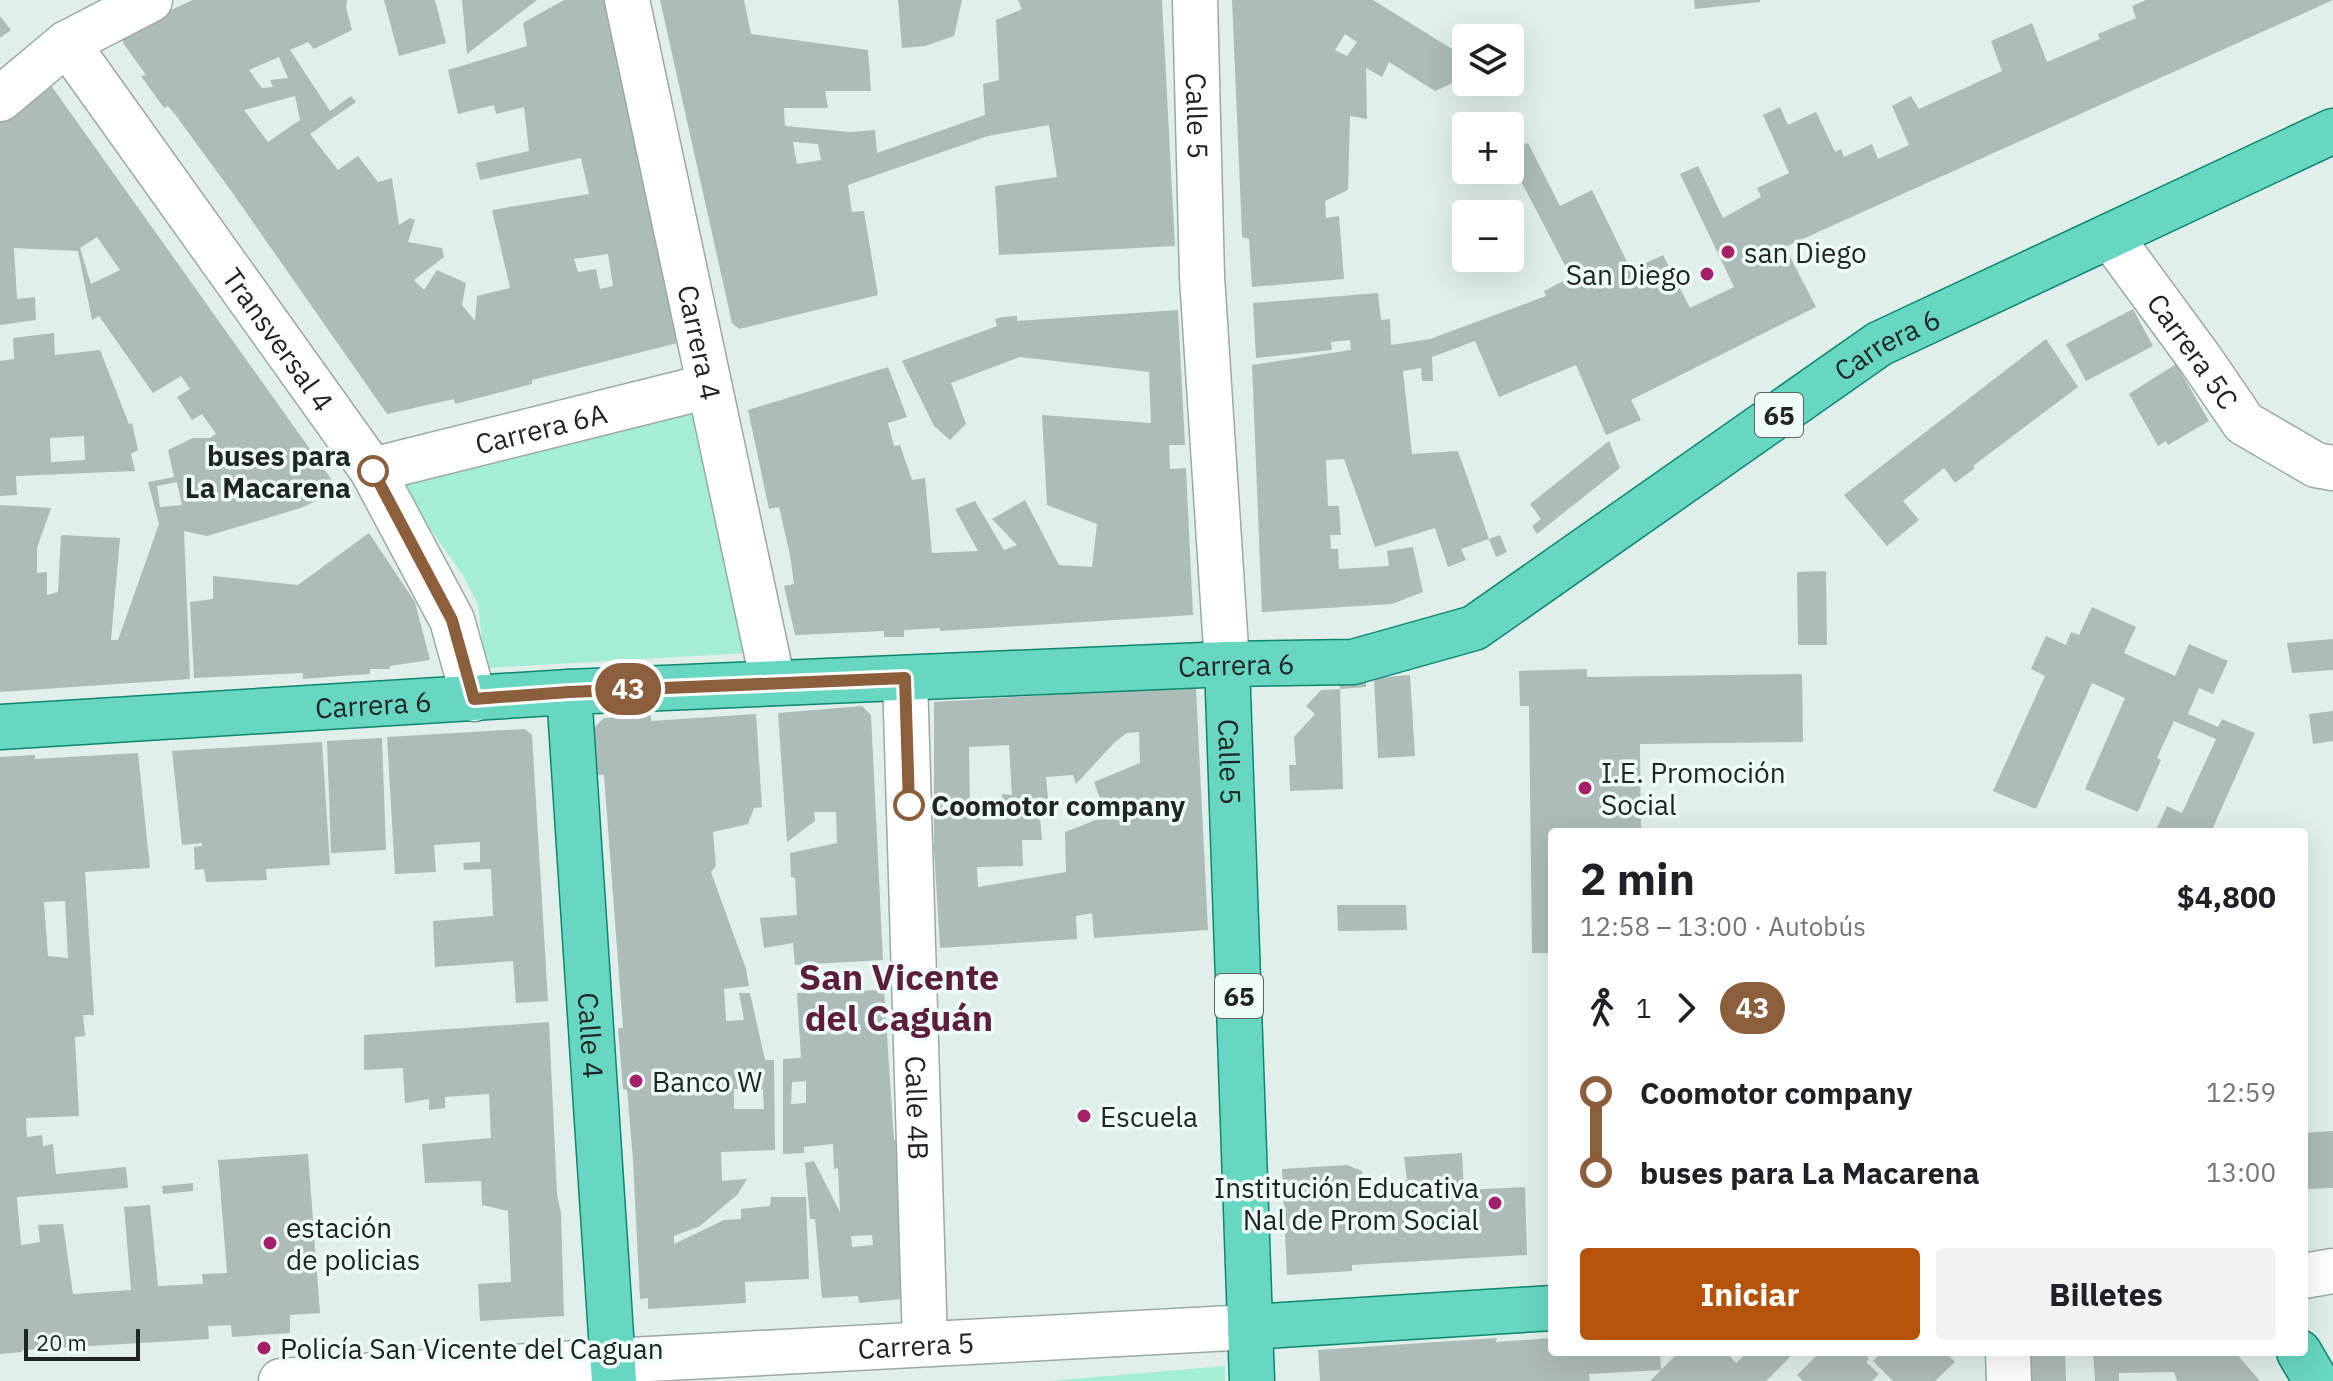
<!DOCTYPE html>
<html lang="es">
<meta charset="utf-8">
<style>
:root{--surface:#fff;--page:#f2f2f2;--text:#202124;--muted:#757577;--accent:#b45309}
body{margin:0;font-family:"IBM Plex Sans",sans-serif;background:var(--page);color:var(--text);height:100vh;display:flex;flex-direction:column;font-size:30px;white-space:nowrap}
*{box-sizing:border-box;margin:0}
p{font-size:26px;color:var(--muted)}
.icon{flex:none;width:44px;height:44px;fill:none;stroke:currentColor;stroke-width:2;stroke-linecap:round;stroke-linejoin:round}
.map{position:relative;flex:1;overflow:hidden}
.side{position:absolute;left:1548px;top:828px;width:760px;height:528px;display:flex;flex-direction:column;background:var(--surface);border-radius:8px;box-shadow:0 8px 32px #0002}
.side>*{flex:none}
.badge{padding:0 16px;border-radius:26px;font-size:28px;line-height:52px}
.controls{position:absolute;left:1452px;top:24px;display:grid;gap:16px}
.controls a{display:grid;place-items:center;width:72px;height:72px;border-radius:8px;background:var(--surface);box-shadow:0 8px 32px #0002;font-size:40px}
.scale{position:absolute;left:24px;bottom:20px;width:116px;box-sizing:border-box;padding-left:8px;border:4px solid #202524;border-top:0;font-size:22px;line-height:28px;white-space:nowrap;color:#202524;-webkit-text-stroke:6px #eefcf7;paint-order:stroke}
.map>.badge{position:absolute;translate:-50% -50%;box-shadow:0 0 0 4px #fff}
.legs{display:flex;align-items:center;gap:12px;height:88px;padding:0 32px;font-size:26px}
.legs p{margin-inline-start:auto}
.headline{display:flex;align-items:center;justify-content:space-between;height:136px;padding:0 32px}
h1{font-size:44px;font-weight:700;line-height:60px}
.cta{display:flex;gap:16px;margin-top:auto;padding:16px 32px}
.cta a{flex:1;height:92px;border-radius:8px;background:var(--accent);color:#fff;font-size:32px;font-weight:700;line-height:92px;text-align:center}
.cta a+a{background:var(--page);color:var(--text)}
ul{padding:0 32px;list-style:none}
li{display:flex;align-items:center;gap:28px;height:80px;font-size:30px}
li i{display:grid;place-items:center;width:12px;height:100%;margin:0 10px;background:currentColor}
li i::after{content:'';width:20px;height:20px;margin:-10px;border:6px solid;border-radius:50%;background:var(--surface)}
li p{margin-inline-start:auto}
li:first-child i{background:linear-gradient(#0000 50%,currentColor 0)}
li:last-child i{background:linear-gradient(currentColor 50%,#0000 0)}
.map>svg:first-child{display:block}
.green{fill:#a4eed6}
.building{fill:#aebcb7;fill-rule:evenodd}
.lines{fill:none;stroke-linecap:round;stroke-linejoin:round}
.minor-casing{stroke:#9ba9a4;stroke-width:47}
.major-casing{stroke:#0e876f;stroke-width:47}
.minor{stroke:#fff;stroke-width:44}
.major{stroke:#68d7c1;stroke-width:44}
.line-1-casing{stroke:#fff;stroke-width:18}
.line-1{stroke:#8b5e3c;stroke-width:12}
.poi-dot{fill:#a5206b;stroke:#eefcf7;stroke-width:3}
.stop-1-dot{fill:#fff;stroke:#8b5e3c;stroke-width:4}
.labels{text-anchor:middle;dominant-baseline:central;stroke-width:7;stroke-linejoin:round;paint-order:stroke}
.shield{fill:#eefcf7;stroke:#5e6663;stroke-width:2}
.shield-label{font-size:26px;font-weight:bold;fill:#202524}
.street-label{font-size:28px;fill:#202524;stroke:#eefcf7}
.poi-label{font-size:28px;fill:#202524;stroke:#eefcf7;text-anchor:start}
.stop-label{font-size:28px;font-weight:bold;fill:#202524;stroke:#eefcf7;text-anchor:end}
.district-label{font-size:36px;font-weight:bold;fill:#5d1e3e;stroke:#eefcf7}
</style>
<div class="map">
<svg width="2333" height="1381" viewBox="0 0 2333 1381">
<rect width="100%" height="100%" fill="#e0efe9"/>
<g class="green">
<path d="M 699,399 L 746,653 L 485,668 L 478,604 L 463,575 L 395,480 Z"/>
<path d="M 1225,1366 L 1225,1381 L 1049,1381 Z"/>
</g>
<g class="building">
<path d="M 193,0 L 347,0 L 346,7 L 352,30 L 314,49 L 308,42 L 290,50 L 330,111 L 351,96 L 356,102 L 310,134 L 338,170 L 358,156 L 378,182 L 392,178 L 399,225 L 410,218 L 415,220 L 408,242 L 442,248 L 444,257 L 414,280 L 424,290 L 437,270 L 466,283 L 462,305 L 475,321 L 477,296 L 510,288 L 492,210 L 589,194 L 581,158 L 480,180 L 476,163 L 529,151 L 524,107 L 496,114 L 494,105 L 458,114 L 448,70 L 527,46 L 523,23 L 564,0 L 604,0 L 631,127 L 637,127 L 649,185 L 643,185 L 681,342 L 536,379 L 532,380 L 532,384 L 455,404 L 454,399 L 387,414 L 234,195 L 174,113 L 168,106 L 164,108 L 141,76 L 146,75 L 123,43 L 124,35 L 151,19 ZM 279,57 L 288,78 L 270,80 L 273,87 L 262,88 L 249,70 ZM 295,96 L 300,120 L 268,142 L 244,110 ZM 608,254 L 613,286 L 600,289 L 596,269 L 578,272 L 574,259 Z"/>
<path d="M 384,0 L 435,0 L 446,43 L 399,56 Z"/>
<path d="M 462,0 L 537,0 L 467,54 Z"/>
<path d="M 660,0 L 744,0 L 751,34 L 868,50 L 871,91 L 825,91 L 828,108 L 784,108 L 785,126 L 851,132 L 875,130 L 877,153 L 985,115 L 983,84 L 999,80 L 996,20 L 1022,9 L 1018,0 L 1162,0 L 1175,246 L 999,255 L 995,186 L 1057,177 L 1049,125 L 988,136 L 848,185 L 852,212 L 864,211 L 878,295 L 739,329 L 732,323 ZM 793,142 L 818,144 L 821,160 L 797,164 Z"/>
<path d="M 898,0 L 962,0 L 954,36 L 925,46 L 902,48 Z"/>
<path d="M 1232,0 L 1373,0 L 1465,57 L 1466,77 L 1435,91 L 1389,62 L 1382,77 L 1366,68 L 1367,119 L 1350,116 L 1348,190 L 1325,201 L 1326,218 L 1339,216 L 1344,279 L 1252,287 L 1249,239 L 1242,237 L 1242,234 ZM 1345,34 L 1357,42 L 1347,56 L 1335,50 Z"/>
<path d="M 1694,0 L 1760,0 L 1760,2 L 1695,9 Z"/>
<path d="M 2146,0 L 2333,0 L 1785,247 L 1816,307 L 1631,400 L 1641,420 L 1606,435 L 1576,365 L 1499,397 L 1475,341 L 1432,357 L 1433,381 L 1422,381 L 1421,368 L 1403,371 L 1412,454 L 1458,451 L 1489,539 L 1461,549 L 1466,560 L 1448,567 L 1435,528 L 1375,547 L 1344,459 L 1326,460 L 1328,506 L 1339,506 L 1341,535 L 1330,535 L 1331,549 L 1338,549 L 1339,569 L 1389,566 L 1387,551 L 1413,547 L 1423,592 L 1392,604 L 1262,612 L 1252,365 L 1351,350 L 1350,340 L 1331,342 L 1332,350 L 1256,358 L 1253,303 L 1378,293 L 1381,320 L 1390,319 L 1391,345 L 1430,339 L 1546,296 L 1544,291 L 1571,277 L 1510,160 L 1510,152 L 1528,143 L 1560,206 L 1592,190 L 1631,270 L 1663,255 L 1690,308 L 1734,287 L 1680,174 L 1698,166 L 1723,218 L 1761,197 L 1757,188 L 1789,173 L 1763,115 L 1780,107 L 1788,125 L 1816,112 L 1835,152 L 1841,149 L 1844,157 L 1872,144 L 1878,159 L 1909,145 L 1892,106 L 1911,96 L 1919,109 L 2002,71 L 1991,41 L 2032,23 L 2047,62 L 2100,39 L 2098,34 L 2136,18 L 2132,6 Z"/>
<path d="M 0,16 L 11,30 L 0,38 Z"/>
<path d="M 50,84 L 339,490 L 301,508 L 207,536 L 184,531 L 190,679 L 0,692 L 0,505 L 51,508 L 37,548 L 37,573 L 47,572 L 47,595 L 58,592 L 61,535 L 120,538 L 111,640 L 118,640 L 159,524 L 148,482 L 174,477 L 168,450 L 193,438 L 210,438 L 216,434 L 202,414 L 192,420 L 177,397 L 190,389 L 181,376 L 153,393 L 99,316 L 92,320 L 78,251 L 14,248 L 17,299 L 35,297 L 36,320 L 0,325 L 0,120 ZM 97,237 L 120,270 L 91,284 L 80,248 ZM 177,482 L 182,505 L 160,507 L 157,486 Z"/>
<path d="M 2133,309 L 2153,346 L 2086,381 L 2066,344 Z"/>
<path d="M 1178,310 L 1185,445 L 1169,445 L 1170,469 L 1186,468 L 1193,615 L 940,631 L 940,628 L 904,630 L 904,637 L 884,637 L 884,631 L 795,635 L 784,586 L 794,584 L 790,555 L 779,507 L 769,509 L 748,410 L 888,367 L 907,417 L 888,423 L 894,446 L 900,445 L 912,480 L 925,478 L 932,553 L 978,551 L 955,509 L 975,501 L 1004,550 L 1017,545 L 992,519 L 1025,500 L 1059,565 L 1092,567 L 1097,524 L 1047,505 L 1042,415 L 1151,423 L 1149,372 L 1020,357 L 951,383 L 966,424 L 950,440 L 934,426 L 902,361 L 997,326 L 995,319 L 1002,317 L 1017,316 L 1017,321 Z"/>
<path d="M 54,333 L 55,355 L 100,350 L 129,424 L 132,423 L 138,450 L 131,454 L 135,471 L 16,476 L 17,495 L 0,496 L 0,361 L 14,359 L 13,338 ZM 84,436 L 85,460 L 51,462 L 50,438 Z"/>
<path d="M 2046,339 L 2078,387 L 1973,466 L 1975,468 L 1955,483 L 1944,468 L 1903,501 L 1919,520 L 1887,546 L 1844,495 Z"/>
<path d="M 2176,364 L 2209,421 L 2168,445 L 2166,441 L 2158,446 L 2129,394 Z"/>
<path d="M 1609,441 L 1620,468 L 1537,534 L 1532,526 L 1541,519 L 1530,504 Z"/>
<path d="M 369,533 L 415,602 L 430,660 L 390,666 L 390,669 L 370,669 L 370,674 L 354,675 L 303,679 L 303,673 L 194,678 L 190,602 L 213,599 L 213,576 L 298,585 Z"/>
<path d="M 1500,535 L 1507,552 L 1496,557 L 1489,539 Z"/>
<path d="M 1826,571 L 1827,645 L 1798,645 L 1797,572 Z"/>
<path d="M 2092,607 L 2136,627 L 2124,653 L 2175,676 L 2189,644 L 2228,661 L 2213,694 L 2199,688 L 2188,714 L 2218,727 L 2222,719 L 2255,733 L 2211,832 L 2165,832 L 2157,828 L 2167,806 L 2182,813 L 2216,739 L 2174,721 L 2157,758 L 2161,760 L 2138,812 L 2085,789 L 2125,698 L 2092,683 L 2036,809 L 1993,791 L 2045,676 L 2031,669 L 2046,636 L 2066,645 L 2071,632 L 2079,635 Z"/>
<path d="M 2333,639 L 2333,670 L 2292,673 L 2287,643 Z"/>
<path d="M 1587,669 L 1587,677 L 1802,674 L 1803,742 L 1640,744 L 1641,832 L 1552,832 L 1552,953 L 1532,953 L 1529,706 L 1520,706 L 1519,671 Z"/>
<path d="M 1410,675 L 1415,756 L 1378,758 L 1374,678 Z"/>
<path d="M 1366,678 L 1366,687 L 1340,689 L 1339,680 Z"/>
<path d="M 1196,689 L 1208,930 L 1094,938 L 1092,913 L 1076,916 L 1077,939 L 940,948 L 934,849 L 934,702 L 1128,690 ZM 1139,732 L 1140,763 L 1094,782 L 1106,816 L 1065,832 L 1066,872 L 978,887 L 977,867 L 1023,866 L 1022,840 L 1042,840 L 1039,806 L 1048,798 L 1046,777 L 1073,775 L 1076,784 L 1115,742 L 1127,733 ZM 1009,745 L 1012,795 L 1002,794 L 1002,806 L 970,805 L 969,747 Z"/>
<path d="M 1340,689 L 1343,789 L 1290,791 L 1289,765 L 1296,765 L 1294,737 L 1315,714 L 1306,706 L 1321,690 Z"/>
<path d="M 862,706 L 871,715 L 883,960 L 795,965 L 793,943 L 764,948 L 760,918 L 797,915 L 795,878 L 791,877 L 790,853 L 837,843 L 836,812 L 814,812 L 815,821 L 787,842 L 778,713 Z"/>
<path d="M 2333,711 L 2333,741 L 2313,744 L 2309,714 Z"/>
<path d="M 756,714 L 762,807 L 754,808 L 748,824 L 713,832 L 716,866 L 711,872 L 746,969 L 749,986 L 724,989 L 726,1021 L 744,1020 L 739,993 L 750,993 L 765,1060 L 774,1060 L 775,1150 L 721,1152 L 722,1181 L 747,1179 L 737,1195 L 700,1226 L 674,1236 L 674,1244 L 724,1220 L 741,1219 L 741,1209 L 770,1206 L 771,1197 L 806,1197 L 809,1279 L 745,1282 L 746,1303 L 648,1309 L 648,1298 L 640,1299 L 633,1160 L 627,1090 L 623,1089 L 618,1028 L 623,1028 L 604,775 L 598,775 L 593,729 L 604,718 L 651,715 L 651,721 ZM 734,1089 L 763,1089 L 764,1109 L 734,1109 Z"/>
<path d="M 525,729 L 532,735 L 548,1001 L 516,1003 L 513,961 L 435,967 L 433,921 L 493,916 L 491,869 L 464,870 L 463,863 L 480,862 L 480,842 L 434,845 L 436,872 L 395,874 L 387,737 Z"/>
<path d="M 382,738 L 386,850 L 331,853 L 327,741 Z"/>
<path d="M 322,742 L 330,865 L 266,869 L 267,880 L 206,882 L 204,869 L 195,870 L 194,847 L 202,846 L 202,843 L 182,845 L 172,751 Z"/>
<path d="M 138,753 L 150,868 L 85,872 L 94,1015 L 83,1015 L 85,1036 L 75,1037 L 79,1116 L 26,1118 L 27,1137 L 42,1135 L 43,1146 L 53,1144 L 56,1174 L 126,1167 L 128,1188 L 17,1197 L 21,1245 L 40,1242 L 38,1225 L 63,1224 L 73,1294 L 131,1290 L 124,1207 L 150,1205 L 158,1286 L 203,1284 L 202,1274 L 227,1273 L 218,1160 L 308,1154 L 320,1313 L 290,1315 L 290,1333 L 232,1337 L 231,1325 L 208,1326 L 209,1339 L 22,1350 L 22,1352 L 0,1354 L 0,757 L 35,755 L 35,759 ZM 65,901 L 68,958 L 48,956 L 44,902 Z"/>
<path d="M 1337,905 L 1406,905 L 1407,930 L 1338,931 Z"/>
<path d="M 884,990 L 894,1140 L 899,1139 L 900,1183 L 896,1184 L 900,1186 L 902,1206 L 898,1209 L 905,1210 L 913,1298 L 859,1303 L 858,1296 L 822,1298 L 815,1219 L 810,1219 L 805,1163 L 814,1161 L 840,1212 L 838,1168 L 834,1169 L 833,1144 L 804,1147 L 804,1153 L 783,1154 L 783,1059 L 801,1058 L 797,993 ZM 806,1081 L 806,1103 L 791,1104 L 792,1082 ZM 872,1235 L 873,1245 L 852,1247 L 851,1236 Z"/>
<path d="M 549,1022 L 557,1194 L 561,1213 L 564,1316 L 480,1321 L 478,1284 L 511,1282 L 508,1211 L 482,1205 L 481,1181 L 425,1183 L 422,1144 L 491,1138 L 489,1094 L 445,1097 L 445,1108 L 429,1110 L 429,1099 L 405,1103 L 403,1068 L 364,1070 L 364,1035 Z"/>
<path d="M 2333,1131 L 2333,1188 L 2304,1189 L 2304,1133 Z"/>
<path d="M 1462,1153 L 1464,1190 L 1525,1187 L 1527,1255 L 1352,1265 L 1352,1271 L 1287,1275 L 1282,1169 L 1347,1165 L 1362,1171 L 1362,1182 L 1407,1180 L 1404,1157 Z"/>
<path d="M 193,1183 L 193,1191 L 163,1194 L 162,1186 Z"/>
<path d="M 1497,1338 L 1496,1342 L 1552,1338 L 1552,1352 L 1660,1352 L 1661,1370 L 1589,1374 L 1590,1381 L 1320,1381 L 1318,1350 Z"/>
<path d="M 1679,1352 L 1726,1352 L 1736,1363 L 1748,1352 L 1786,1352 L 1790,1357 L 1766,1381 L 1650,1381 Z"/>
<path d="M 1820,1352 L 1863,1352 L 1869,1359 L 1866,1362 L 1879,1374 L 1872,1381 L 1803,1381 L 1797,1375 Z"/>
<path d="M 1882,1352 L 1945,1352 L 1955,1362 L 1935,1381 L 1893,1381 L 1873,1361 Z"/>
<path d="M 2028,1352 L 2065,1352 L 2066,1381 L 2029,1381 Z"/>
<path d="M 2093,1352 L 2235,1352 L 2260,1381 L 2177,1381 L 2174,1372 L 2119,1373 L 2119,1381 L 2095,1381 Z"/>
</g>
<g class="lines">
<defs>
<g id="minor">
<path id="s1" d="M 627,0 L 773,683"/>
<path id="s2" d="M 1195,0 L 1202,277 L 1227,664"/>
<path id="s3" d="M 67,43 L 372,470 L 452,620 L 474,699"/>
<path d="M 0,99 L 67,43 L 150,0"/>
<path id="s4" d="M 2110,236 L 2201,360 L 2244,423 L 2316,465 L 2333,468"/>
<path id="s5" d="M 372,470 L 709,386"/>
<path id="s6" d="M 905,678 L 925,1344"/>
<path d="M 2304,1276 L 2333,1271"/>
<path d="M 2008,1352 L 2009,1381"/>
<path id="s7" d="M 281,1381 L 612,1361 L 1250,1327"/>
</g>
<g id="major">
<path id="s8" d="M 1227,664 L 1252,1381"/>
<path id="s9" d="M 569,692 L 614,1381"/>
<path id="s10" d="M 0,727 L 569,692 L 1227,664 L 1353,662 L 1474,628 L 1879,344 L 2333,131"/>
<path d="M 1250,1327 L 1552,1308"/>
<path d="M 2299,1352 L 2316,1381"/>
</g>
</defs>
<use href="#minor" class="minor-casing"/>
<use href="#major" class="major-casing"/>
<use href="#minor" class="minor"/>
<use href="#major" class="major"/>
</g>
<g class="lines">
<defs>
<path id="line-1" d="M 373,471 L 452,620 L 474,699 L 569,692 L 905,678 L 909,805"/>
</defs>
<use href="#line-1" class="line-1-casing"/>
<use href="#line-1" class="line-1"/>
</g>
<g class="poi-dot">
<circle cx="1728" cy="252" r="8"/>
<circle cx="1707" cy="274" r="8"/>
<circle cx="1585" cy="788" r="8"/>
<circle cx="636" cy="1081" r="8"/>
<circle cx="1084" cy="1116" r="8"/>
<circle cx="1495" cy="1203" r="8"/>
<circle cx="270" cy="1243" r="8"/>
<circle cx="264" cy="1348" r="8"/>
</g>
<g class="stop-1-dot">
<circle cx="373" cy="471" r="14"/>
<circle cx="909" cy="805" r="14"/>
</g>
<g class="labels">
<g class="shield">
<rect x="1755" y="393" width="48" height="44" rx="6"/>
<rect x="1215" y="974" width="48" height="44" rx="6"/>
</g>
<g class="shield-label">
<text x="1779" y="415">65</text>
<text x="1239" y="996">65</text>
</g>
<g class="street-label">
<text stroke="none"><textPath href="#s2" startOffset="116">Calle 5</textPath></text>
<text stroke="none"><textPath href="#s3" startOffset="364">Transversal 4</textPath></text>
<text stroke="none"><textPath href="#s1" startOffset="350">Carrera 4</textPath></text>
<text stroke="none"><textPath href="#s10" startOffset="1982">Carrera 6</textPath></text>
<text stroke="none"><textPath href="#s4" startOffset="142">Carrera 5C</textPath></text>
<text stroke="none"><textPath href="#s5" startOffset="174">Carrera 6A</textPath></text>
<text stroke="none"><textPath href="#s10" startOffset="1238">Carrera 6</textPath></text>
<text stroke="none"><textPath href="#s10" startOffset="374">Carrera 6</textPath></text>
<text stroke="none"><textPath href="#s8" startOffset="98">Calle 5</textPath></text>
<text stroke="none"><textPath href="#s9" startOffset="344">Calle 4</textPath></text>
<text stroke="none"><textPath href="#s6" startOffset="430">Calle 4B</textPath></text>
<text stroke="none"><textPath href="#s7" startOffset="636">Carrera 5</textPath></text>
</g>
<g class="poi-label">
<text x="1744" y="252">san Diego</text>
<text x="1691" y="274" text-anchor="end">San Diego</text>
<text x="1601" y="772">I.E. Promoción<tspan x="1601" dy="32">Social</tspan></text>
<text x="652" y="1081">Banco W</text>
<text x="1100" y="1116">Escuela</text>
<text x="1479" y="1187" text-anchor="end">Institución Educativa<tspan x="1479" dy="32">Nal de Prom Social</tspan></text>
<text x="286" y="1227">estación<tspan x="286" dy="32">de policias</tspan></text>
<text x="280" y="1348">Policía San Vicente del Caguan</text>
</g>
<g class="stop-label">
<text x="351" y="455">buses para<tspan x="351" dy="32">La Macarena</tspan></text>
<text x="931" y="805" text-anchor="start">Coomotor company</text>
</g>
<g class="district-label">
<text x="899" y="976">San Vicente<tspan x="899" dy="41">del Caguán</tspan></text>
</g>
</g>
</svg>
<div class="controls">
<a><svg class="icon" aria-label="layers" viewBox="0 0 24 24"><path d="M12 4l9 5-9 5-9-5zM3 14l9 5 9-5"/></svg></a>
<a>+</a>
<a>−</a>
</div>
<div class="scale">20 m</div>
<b class="badge" style="left:628px;top:689px;background:#8b5e3c;color:#fff">43</b>
<section class="side">
<div class="headline"><div><h1>2 min</h1><p>12:58 – 13:00 · Autobús</p></div><b>$4,800</b></div>
<div class="legs"><svg class="icon" aria-label="walk" viewBox="0 0 24 24"><circle cx="13" cy="4" r="2"/><path d="M13 8l-2 6 4 7M11 14l-3 7M7 12l3-4h3l4 4"/></svg>1<svg class="icon" aria-label="forward" viewBox="0 0 24 24"><path d="M9 5l7 7-7 7"/></svg><b class="badge" style="background:#8b5e3c;color:#fff">43</b></div>
<ul>
<li><i style="color:#8b5e3c"></i><b>Coomotor company</b><p>12:59</p></li>
<li><i style="color:#8b5e3c"></i><b>buses para La Macarena</b><p>13:00</p></li>
</ul>
<div class="cta"><a>Iniciar</a><a>Billetes</a></div>
</section>
</div>
